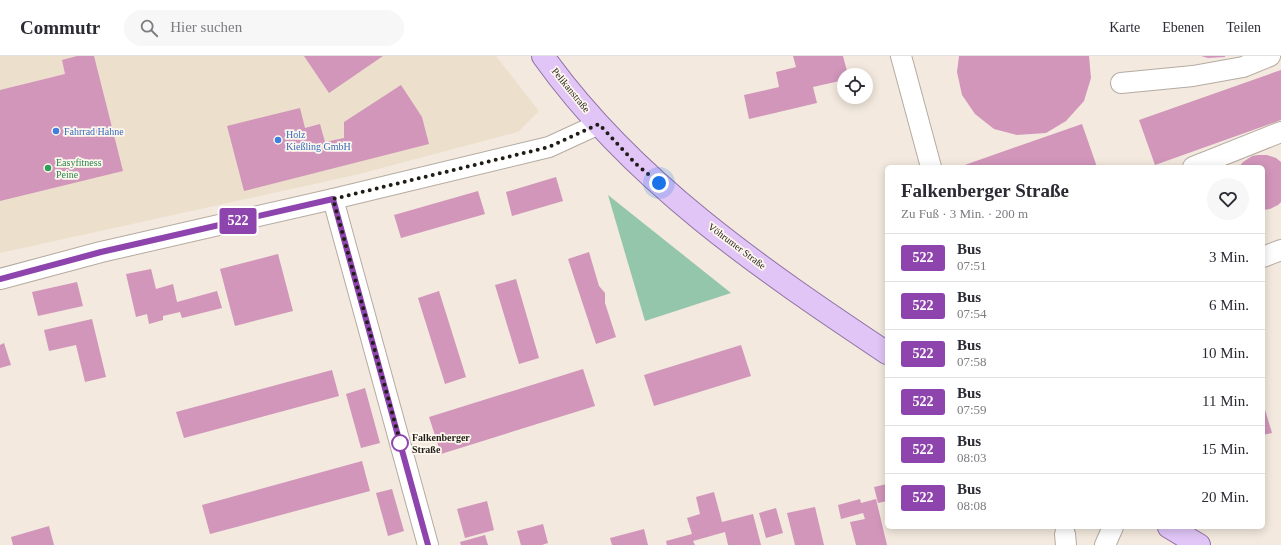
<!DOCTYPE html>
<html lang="de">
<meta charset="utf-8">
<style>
:root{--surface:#fff;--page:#f7f7f7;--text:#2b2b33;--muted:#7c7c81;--line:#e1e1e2}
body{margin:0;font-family:Georgia,serif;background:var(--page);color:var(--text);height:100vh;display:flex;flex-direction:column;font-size:15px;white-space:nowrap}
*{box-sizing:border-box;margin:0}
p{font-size:13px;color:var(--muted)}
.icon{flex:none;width:22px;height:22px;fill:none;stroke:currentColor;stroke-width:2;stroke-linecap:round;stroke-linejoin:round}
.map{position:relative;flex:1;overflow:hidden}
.sheet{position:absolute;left:885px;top:109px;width:380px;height:364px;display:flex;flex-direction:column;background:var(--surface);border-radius:6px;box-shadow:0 2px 10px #0003}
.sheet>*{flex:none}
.badge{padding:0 8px;border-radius:3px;font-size:14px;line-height:26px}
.buttons{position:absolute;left:837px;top:12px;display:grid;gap:8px}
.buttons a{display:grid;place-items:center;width:36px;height:36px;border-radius:50%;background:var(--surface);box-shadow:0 2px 10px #0003;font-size:20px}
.you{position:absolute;width:20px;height:20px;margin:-10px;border:3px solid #fff;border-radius:50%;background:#1a73e8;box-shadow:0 0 0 6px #1a73e833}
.map>.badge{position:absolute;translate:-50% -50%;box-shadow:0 0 0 2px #fff}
.round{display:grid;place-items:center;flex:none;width:42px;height:42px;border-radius:21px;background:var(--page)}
.headline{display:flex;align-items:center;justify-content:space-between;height:68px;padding:0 16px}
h1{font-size:19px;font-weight:600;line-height:30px}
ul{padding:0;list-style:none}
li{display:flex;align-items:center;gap:12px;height:48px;padding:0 16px;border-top:1px solid var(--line)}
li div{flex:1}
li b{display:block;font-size:15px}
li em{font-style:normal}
li .badge{min-width:44px;font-weight:700;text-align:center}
header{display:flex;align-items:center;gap:24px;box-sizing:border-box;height:56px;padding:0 20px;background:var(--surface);border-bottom:1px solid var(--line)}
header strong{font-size:19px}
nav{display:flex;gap:22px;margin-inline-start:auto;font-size:14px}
.search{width:280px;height:36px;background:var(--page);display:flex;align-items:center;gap:10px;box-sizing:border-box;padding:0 14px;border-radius:22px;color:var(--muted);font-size:15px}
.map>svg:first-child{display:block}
.commercial{fill:#ecdfcb}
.green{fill:#93c6ab}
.building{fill:#d196ba}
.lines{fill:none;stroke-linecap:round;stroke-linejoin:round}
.minor-casing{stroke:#b5aba1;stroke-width:22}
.major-casing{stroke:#8f71a5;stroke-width:24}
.minor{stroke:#fff;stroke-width:20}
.major{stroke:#e0c5f6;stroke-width:22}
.line-casing{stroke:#fff;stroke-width:9}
.line{stroke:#8e44ad;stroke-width:6}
.walk{stroke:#201d19;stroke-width:4;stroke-dasharray:0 7.2}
.shop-dot{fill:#3f7fe0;stroke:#fef7ee;stroke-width:1.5}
.leisure-dot{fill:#2e9e5b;stroke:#fef7ee;stroke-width:1.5}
.stop-dot{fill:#fff;stroke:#8e44ad;stroke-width:2}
.labels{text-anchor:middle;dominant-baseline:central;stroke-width:3.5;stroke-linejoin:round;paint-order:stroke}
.street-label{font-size:10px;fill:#201d19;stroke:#fef7ee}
.shop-label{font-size:10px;fill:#366cbe;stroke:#fef7ee;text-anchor:start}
.leisure-label{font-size:10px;fill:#27864d;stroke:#fef7ee;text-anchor:start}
.stop-label{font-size:10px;font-weight:bold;fill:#201d19;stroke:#fef7ee;text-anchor:start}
</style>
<header>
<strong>Commutr</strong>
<div class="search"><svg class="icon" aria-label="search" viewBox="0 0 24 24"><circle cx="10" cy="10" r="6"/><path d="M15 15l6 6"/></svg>Hier suchen</div>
<nav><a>Karte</a><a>Ebenen</a><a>Teilen</a></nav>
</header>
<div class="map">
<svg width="1281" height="489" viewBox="0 0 1281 489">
<rect width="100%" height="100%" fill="#f3e9de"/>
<path class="commercial" d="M 0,0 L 496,0 L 539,55 L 518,76 L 355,119 L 0,197 Z"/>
<path class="green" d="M 608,139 L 731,237 L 645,265 Z"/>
<g class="building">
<path d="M 77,0 L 94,0 L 123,115 L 0,145 L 0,34 L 65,18 L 62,4 Z"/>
<path d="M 304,0 L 383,0 L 329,37 Z"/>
<path d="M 793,0 L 843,0 L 848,19 L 844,19 L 844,24 L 813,31 L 817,47 L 749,63 L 744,39 L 779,31 L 776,16 L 796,11 Z"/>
<path d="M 959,0 L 1089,0 L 1091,22 L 1084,45 L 1066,65 L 1046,77 L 1017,79 L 994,73 L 975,58 L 962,39 L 957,16 Z"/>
<path d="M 1201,0 L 1225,0 L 1225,1 L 1208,2 Z"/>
<path d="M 1281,14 L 1281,64 L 1155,109 L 1139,64 Z"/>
<path d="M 401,29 L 422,61 L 429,88 L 244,135 L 227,70 L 300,52 L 305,72 L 320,68 L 325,86 L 344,82 L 344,66 Z"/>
<path d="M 1082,68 L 1097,111 L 959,111 Z"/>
<path d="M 1258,99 L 1267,99 L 1276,102 L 1281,106 L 1281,146 L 1278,149 L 1270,153 L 1263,154 L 1263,111 L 1239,111 L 1243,106 L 1252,100 Z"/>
<path d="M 556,121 L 563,145 L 512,160 L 506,136 Z"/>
<path d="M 478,135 L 485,158 L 401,182 L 394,159 Z"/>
<path d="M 589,196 L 599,230 L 605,237 L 605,247 L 616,281 L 596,288 L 568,203 Z"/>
<path d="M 278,198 L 293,255 L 235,270 L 220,213 Z"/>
<path d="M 151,213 L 156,233 L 173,228 L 177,246 L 217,235 L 222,252 L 182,262 L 180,256 L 163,260 L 163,264 L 149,268 L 147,258 L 136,261 L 126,218 Z"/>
<path d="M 516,223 L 539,302 L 519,308 L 495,229 Z"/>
<path d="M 77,226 L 83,250 L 38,260 L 32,236 Z"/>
<path d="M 439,235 L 466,321 L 445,328 L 418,242 Z"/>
<path d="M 92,263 L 106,321 L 85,326 L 76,289 L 49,295 L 44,274 Z"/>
<path d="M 4,287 L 11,309 L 0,312 L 0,289 Z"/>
<path d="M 741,289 L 751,320 L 654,350 L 644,319 Z"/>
<path d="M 583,313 L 595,350 L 441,398 L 429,361 Z"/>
<path d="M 332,314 L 339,340 L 184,382 L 176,356 Z"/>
<path d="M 365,332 L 380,387 L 361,392 L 346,338 Z"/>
<path d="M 1263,347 L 1272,377 L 1263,379 Z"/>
<path d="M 362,405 L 370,435 L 210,478 L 202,449 Z"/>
<path d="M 887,428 L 887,445 L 878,447 L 874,431 Z"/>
<path d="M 392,433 L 404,475 L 388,480 L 376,437 Z"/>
<path d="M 714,436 L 722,466 L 753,458 L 761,489 L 728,489 L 725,476 L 693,485 L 695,489 L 667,489 L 666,485 L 692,478 L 687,462 L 700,458 L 696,441 Z"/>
<path d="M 860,443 L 861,447 L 876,443 L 887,489 L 856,489 L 850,466 L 865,463 L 863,457 L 841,463 L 838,449 Z"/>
<path d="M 487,445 L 494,474 L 465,482 L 457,453 Z"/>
<path d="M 815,451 L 824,489 L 795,489 L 787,457 Z"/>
<path d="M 776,452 L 783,477 L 766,482 L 759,457 Z"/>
<path d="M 543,468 L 548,487 L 542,489 L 521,489 L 517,475 Z"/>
<path d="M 49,470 L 54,489 L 13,489 L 11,481 Z"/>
<path d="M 644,473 L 648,489 L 612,489 L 610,482 Z"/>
<path d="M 485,479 L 488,489 L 461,489 L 460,486 Z"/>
</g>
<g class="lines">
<defs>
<g id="minor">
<path d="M 901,0 L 931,111"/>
<path d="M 1121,27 L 1193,20 L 1243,11 L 1270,0"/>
<path d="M 1193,111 L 1281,76"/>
<path d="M 333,143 L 428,489"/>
<path d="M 1263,201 L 1281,194"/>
<path d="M 0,223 L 101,196 L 333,143 L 549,91 L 599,68"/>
<path d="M 1065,478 L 1066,489"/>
<path d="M 1105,489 L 1113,471"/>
</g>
<g id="major">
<path d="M 543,0 C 632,125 761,213 887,297"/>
<path d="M 1169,471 L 1199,489"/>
</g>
</defs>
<use href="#minor" class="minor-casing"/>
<use href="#major" class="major-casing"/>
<use href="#minor" class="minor"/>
<use href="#major" class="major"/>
</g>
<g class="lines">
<defs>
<path id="line" d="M 0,223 L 101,196 L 333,143 L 428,489"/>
</defs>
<use href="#line" class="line-casing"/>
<use href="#line" class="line"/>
<path class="walk" d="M 400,387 L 401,389 L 333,143 L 549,91 L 599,68 L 636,108 L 659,127"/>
</g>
<g class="shop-dot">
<circle cx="56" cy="75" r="4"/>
<circle cx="278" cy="84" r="4"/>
</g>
<circle class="leisure-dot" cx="48" cy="112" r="4"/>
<circle class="stop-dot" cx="400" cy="387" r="8"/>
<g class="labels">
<g class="street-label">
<text transform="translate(571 34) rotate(51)">Pelikanstraße</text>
<text transform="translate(737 190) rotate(37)">Vöhrumer Straße</text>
</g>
<g class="shop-label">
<text x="64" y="75">Fahrrad Hahne</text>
<text x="286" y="78">Holz<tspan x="286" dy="12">Kießling GmbH</tspan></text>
</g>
<g class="leisure-label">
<text x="56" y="106">Easyfitness<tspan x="56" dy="12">Peine</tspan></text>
</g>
<g class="stop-label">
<text x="412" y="381">Falkenberger<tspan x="412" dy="12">Straße</tspan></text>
</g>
</g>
</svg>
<div class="buttons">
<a><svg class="icon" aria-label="locate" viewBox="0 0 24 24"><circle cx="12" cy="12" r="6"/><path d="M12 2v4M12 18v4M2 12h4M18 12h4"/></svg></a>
</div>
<div class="you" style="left:659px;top:127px"></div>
<b class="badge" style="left:238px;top:165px;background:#8e44ad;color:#fff">522</b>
<section class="sheet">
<div class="headline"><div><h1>Falkenberger Straße</h1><p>Zu Fuß · 3 Min. · 200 m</p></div><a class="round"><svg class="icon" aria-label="heart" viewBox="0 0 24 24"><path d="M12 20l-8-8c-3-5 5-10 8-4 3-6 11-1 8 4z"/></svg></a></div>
<ul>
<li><span class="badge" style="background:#8e44ad;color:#fff">522</span><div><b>Bus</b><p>07:51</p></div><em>3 Min.</em></li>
<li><span class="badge" style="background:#8e44ad;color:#fff">522</span><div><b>Bus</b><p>07:54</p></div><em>6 Min.</em></li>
<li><span class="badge" style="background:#8e44ad;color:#fff">522</span><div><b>Bus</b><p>07:58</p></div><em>10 Min.</em></li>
<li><span class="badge" style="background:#8e44ad;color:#fff">522</span><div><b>Bus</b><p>07:59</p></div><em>11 Min.</em></li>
<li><span class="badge" style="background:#8e44ad;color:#fff">522</span><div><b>Bus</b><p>08:03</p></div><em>15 Min.</em></li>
<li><span class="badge" style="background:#8e44ad;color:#fff">522</span><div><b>Bus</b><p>08:08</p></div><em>20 Min.</em></li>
</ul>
</section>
</div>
